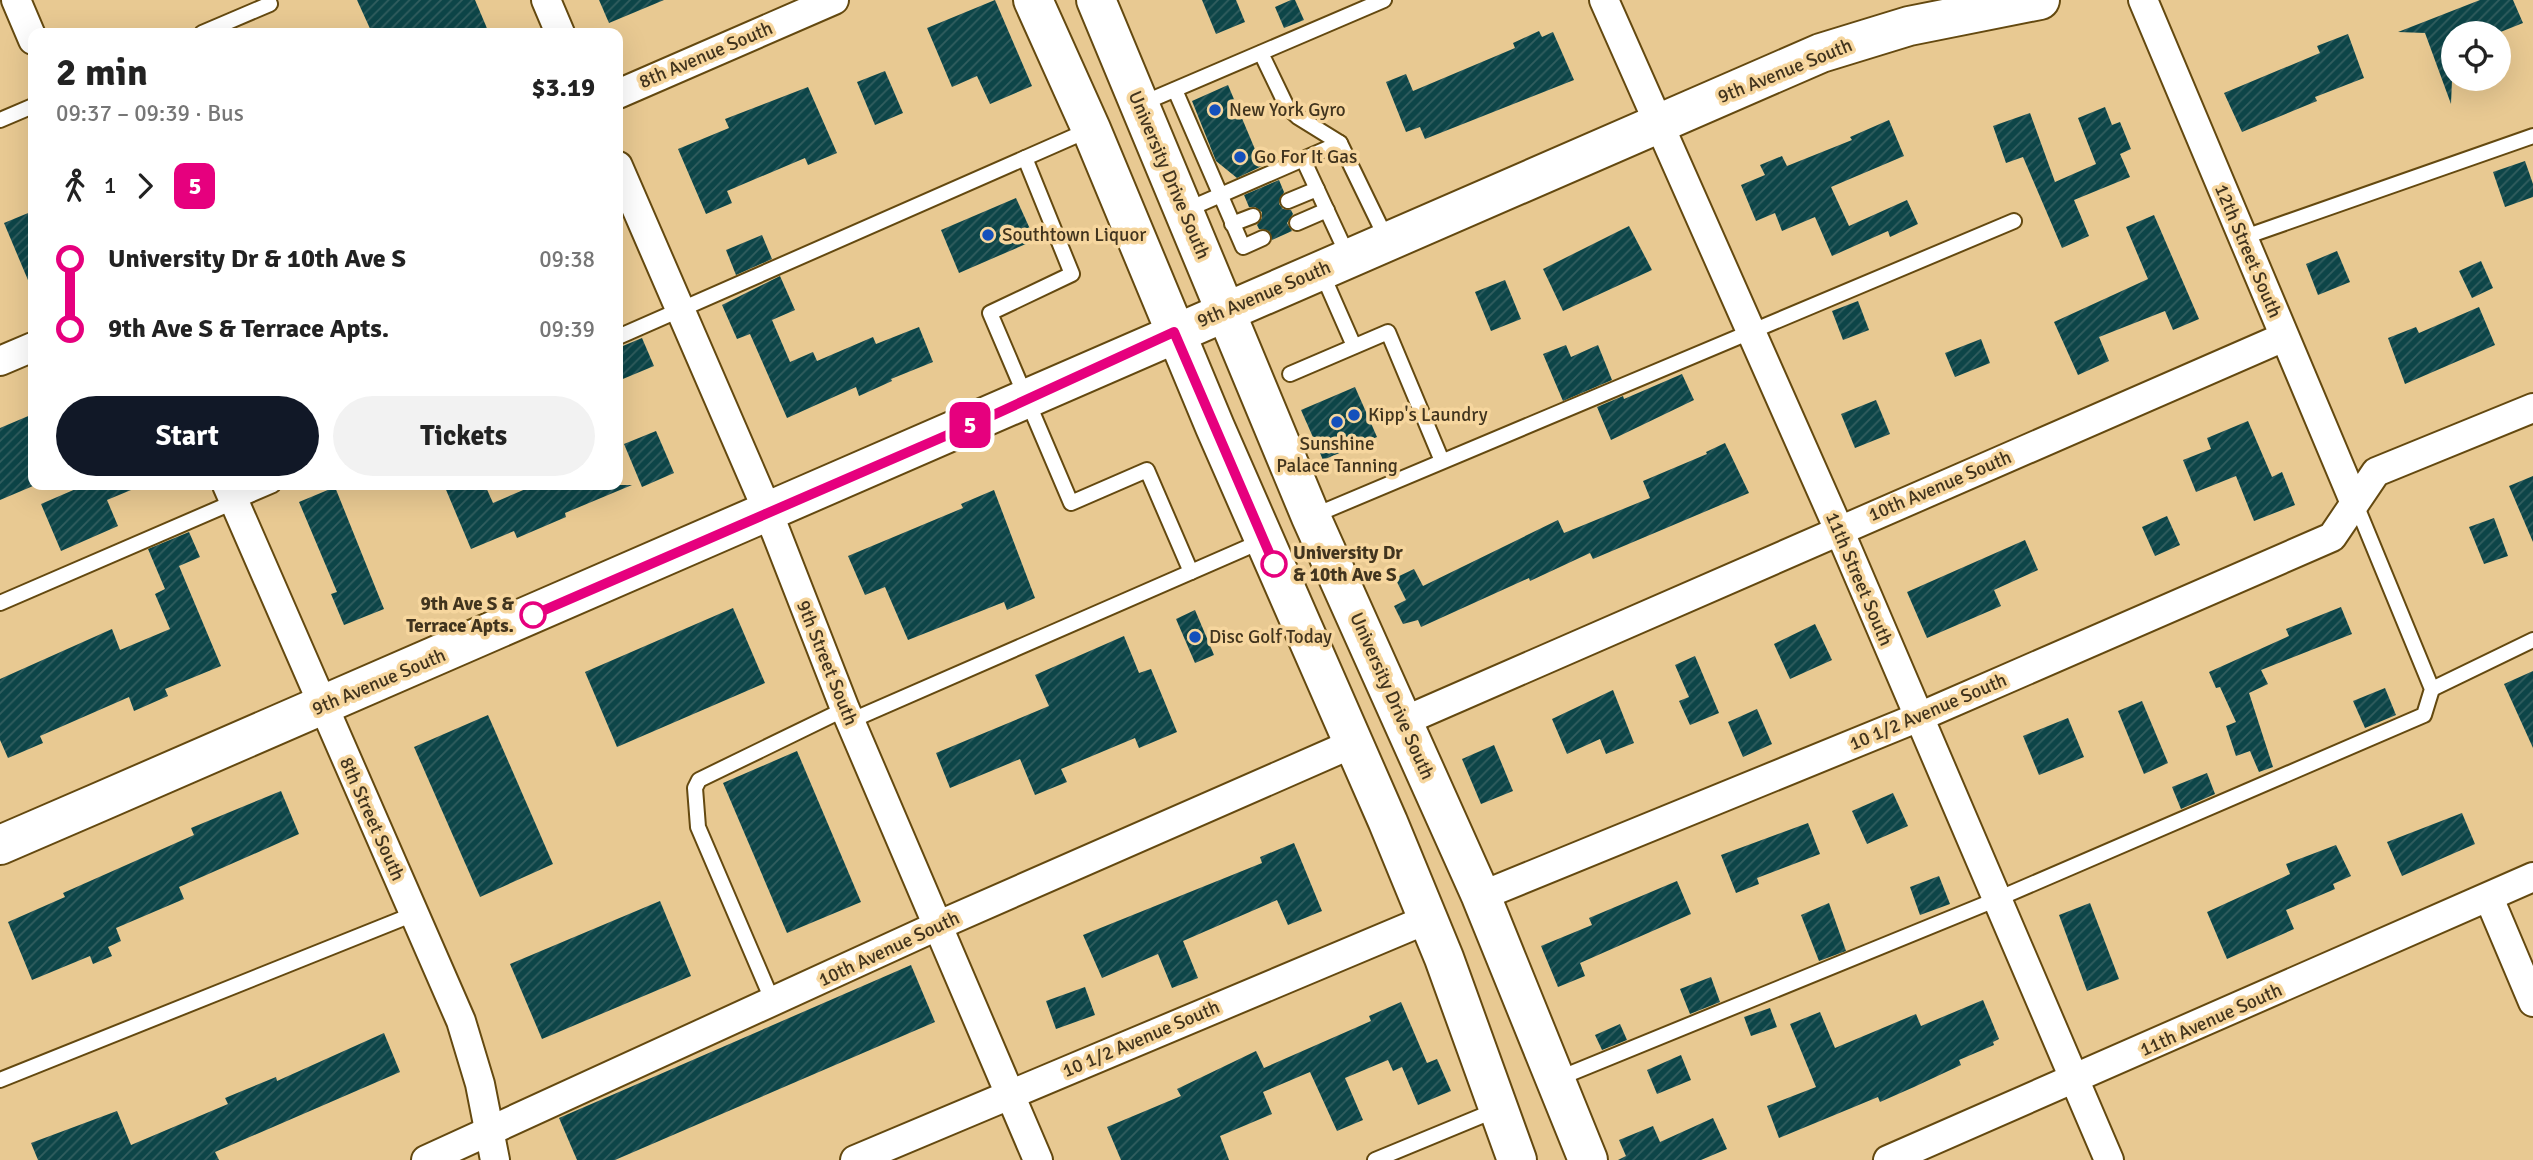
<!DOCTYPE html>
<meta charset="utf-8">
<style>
:root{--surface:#fff;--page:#f2f2f2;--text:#222;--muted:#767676;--accent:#111827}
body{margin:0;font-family:Signika,sans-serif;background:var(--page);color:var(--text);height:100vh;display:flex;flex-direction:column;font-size:26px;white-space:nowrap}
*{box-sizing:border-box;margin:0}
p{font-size:23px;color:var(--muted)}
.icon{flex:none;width:38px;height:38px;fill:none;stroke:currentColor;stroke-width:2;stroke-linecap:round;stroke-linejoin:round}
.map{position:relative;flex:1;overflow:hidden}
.panel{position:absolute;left:28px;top:28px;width:595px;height:462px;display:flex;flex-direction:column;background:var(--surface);border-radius:14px;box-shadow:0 7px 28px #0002}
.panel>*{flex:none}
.badge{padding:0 14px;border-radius:10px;font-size:24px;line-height:46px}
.fabs{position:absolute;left:2441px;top:21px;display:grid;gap:14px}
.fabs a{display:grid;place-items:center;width:70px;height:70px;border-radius:50%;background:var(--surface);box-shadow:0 7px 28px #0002;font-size:35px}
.map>.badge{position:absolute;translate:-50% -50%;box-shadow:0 0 0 4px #fff}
.legs{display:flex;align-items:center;gap:10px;height:77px;padding:0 28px;font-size:23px}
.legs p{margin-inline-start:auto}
.headline{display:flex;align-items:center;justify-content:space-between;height:119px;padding:0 28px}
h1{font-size:38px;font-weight:800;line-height:52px}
.cta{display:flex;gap:14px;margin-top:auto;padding:14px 28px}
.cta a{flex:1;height:80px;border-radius:42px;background:var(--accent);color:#fff;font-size:28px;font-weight:800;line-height:80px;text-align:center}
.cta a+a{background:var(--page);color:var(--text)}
ul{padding:0 28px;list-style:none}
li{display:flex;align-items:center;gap:24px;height:70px;font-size:26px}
li i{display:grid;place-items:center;width:10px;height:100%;margin:0 9px;background:currentColor}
li i::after{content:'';width:18px;height:18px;margin:-9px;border:5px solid;border-radius:50%;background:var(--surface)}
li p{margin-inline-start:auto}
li:first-child i{background:linear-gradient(#0000 50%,currentColor 0)}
li:last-child i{background:linear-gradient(currentColor 50%,#0000 0)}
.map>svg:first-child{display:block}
.building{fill:url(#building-hatch)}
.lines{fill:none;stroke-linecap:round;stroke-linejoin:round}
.lane-casing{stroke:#644910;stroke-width:18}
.street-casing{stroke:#644910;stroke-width:32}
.secondary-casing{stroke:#644910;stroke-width:42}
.lane{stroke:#fff;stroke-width:14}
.street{stroke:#fff;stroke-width:28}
.secondary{stroke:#fff;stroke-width:38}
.line-1-casing{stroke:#fff;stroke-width:16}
.line-1{stroke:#e6007e;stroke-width:10}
.poi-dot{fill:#1450bc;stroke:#f6d69e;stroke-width:2.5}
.stop-1-dot{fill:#fff;stroke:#e6007e;stroke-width:3.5}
.labels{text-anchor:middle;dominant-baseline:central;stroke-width:7;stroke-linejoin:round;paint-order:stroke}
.street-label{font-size:19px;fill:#41341e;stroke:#f6d69e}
.poi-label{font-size:19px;fill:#41341e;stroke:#f6d69e;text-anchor:start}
.stop-label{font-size:19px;font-weight:bold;fill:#41341e;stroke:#f6d69e;text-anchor:start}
</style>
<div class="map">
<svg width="2533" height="1160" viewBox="0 0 2533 1160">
<defs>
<pattern id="building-hatch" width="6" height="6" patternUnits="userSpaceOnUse" patternTransform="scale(1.75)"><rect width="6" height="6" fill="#0d4548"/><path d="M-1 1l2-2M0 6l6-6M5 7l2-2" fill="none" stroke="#325e5f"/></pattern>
</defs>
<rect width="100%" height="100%" fill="#e8c992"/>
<g class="building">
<path d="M 357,0 L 475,0 L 489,33 L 372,33 Z"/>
<path d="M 599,0 L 664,0 L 609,23 Z"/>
<path d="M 995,0 L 1032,86 L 990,104 L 977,76 L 952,87 L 927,28 Z"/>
<path d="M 1202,0 L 1236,0 L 1245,22 L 1216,34 Z"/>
<path d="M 1291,0 L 1295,0 L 1304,20 L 1284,28 L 1275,7 Z"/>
<path d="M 2480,0 L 2513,0 L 2523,23 L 2498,33 L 2454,33 L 2451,104 L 2425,33 L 2398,32 Z"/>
<path d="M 1539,31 L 1542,37 L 1553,32 L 1574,80 L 1425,139 L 1420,127 L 1406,132 L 1386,82 L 1406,74 L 1413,91 L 1515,48 L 1513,43 Z"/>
<path d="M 2348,34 L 2364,78 L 2315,97 L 2317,101 L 2242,132 L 2224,93 L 2320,53 L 2317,46 Z"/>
<path d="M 885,71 L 903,113 L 875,125 L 857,82 Z"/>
<path d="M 1228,85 L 1262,166 L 1237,178 L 1216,161 L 1192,101 Z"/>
<path d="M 808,87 L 837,153 L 808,165 L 805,158 L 727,191 L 732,203 L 706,214 L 678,149 L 729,128 L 725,119 Z"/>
<path d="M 2105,107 L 2112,125 L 2120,122 L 2131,149 L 2120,154 L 2130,177 L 2074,200 L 2089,236 L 2062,248 L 2023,157 L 2006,163 L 1993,126 L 2030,113 L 2055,182 L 2096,164 L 2078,118 Z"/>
<path d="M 1889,120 L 1904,156 L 1831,187 L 1849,226 L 1907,200 L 1918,224 L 1890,237 L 1888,231 L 1832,256 L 1815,217 L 1782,231 L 1775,213 L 1756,221 L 1741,185 L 1765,175 L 1760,165 L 1782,156 L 1787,166 L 1852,140 L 1850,137 Z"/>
<path d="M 2525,161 L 2533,184 L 2533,197 L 2505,207 L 2493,172 Z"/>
<path d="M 1279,180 L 1284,192 L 1279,204 L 1283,209 L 1291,210 L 1293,214 L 1287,223 L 1292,231 L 1272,240 L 1269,231 L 1259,229 L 1257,225 L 1262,218 L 1262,212 L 1255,207 L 1249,207 L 1244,195 Z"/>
<path d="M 1016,198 L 1035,240 L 959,273 L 941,230 Z"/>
<path d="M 33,211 L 33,292 L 4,223 Z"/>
<path d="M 2154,215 L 2199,319 L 2173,330 L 2165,311 L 2099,337 L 2109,361 L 2078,375 L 2054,322 L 2148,279 L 2126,227 Z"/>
<path d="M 1629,226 L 1652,270 L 1563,311 L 1543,269 Z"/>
<path d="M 762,235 L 772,259 L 736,275 L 726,250 Z"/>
<path d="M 2337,251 L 2350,282 L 2318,295 L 2306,264 Z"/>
<path d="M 2481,261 L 2493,288 L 2472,298 L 2459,271 Z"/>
<path d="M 780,276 L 795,310 L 772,320 L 790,362 L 813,352 L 817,361 L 873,337 L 876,344 L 919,327 L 933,362 L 891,379 L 892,381 L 859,396 L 856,387 L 787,418 L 750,334 L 737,339 L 722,305 Z"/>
<path d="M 1505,280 L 1521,319 L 1491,331 L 1475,292 Z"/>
<path d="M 1858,301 L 1869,330 L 1843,340 L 1832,311 Z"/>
<path d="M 2479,307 L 2495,345 L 2405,384 L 2388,338 L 2416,327 L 2419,333 Z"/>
<path d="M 642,338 L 654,366 L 618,381 L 618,348 Z"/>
<path d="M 1981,339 L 1990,363 L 1955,377 L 1945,353 Z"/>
<path d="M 1566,345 L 1571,357 L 1598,345 L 1612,380 L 1563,401 L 1543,354 Z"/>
<path d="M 1682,374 L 1694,400 L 1611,440 L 1597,407 L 1623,396 L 1624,399 Z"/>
<path d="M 1355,387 L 1377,437 L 1323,460 L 1301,410 Z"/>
<path d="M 1876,400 L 1890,434 L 1855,448 L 1841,414 Z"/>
<path d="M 33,414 L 33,486 L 0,500 L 0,428 Z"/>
<path d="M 2248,421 L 2272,477 L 2282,472 L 2295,505 L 2254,521 L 2236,476 L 2196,492 L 2183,460 L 2211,449 L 2207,438 Z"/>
<path d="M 656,431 L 674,473 L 642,487 L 624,444 Z"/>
<path d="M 1725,443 L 1749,493 L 1593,559 L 1590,553 L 1530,581 L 1529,578 L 1421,627 L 1418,620 L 1403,624 L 1394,606 L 1406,600 L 1395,578 L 1414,569 L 1423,586 L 1558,520 L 1564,533 L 1650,498 L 1643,481 L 1707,454 L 1706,452 Z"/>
<path d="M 2533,476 L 2533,542 L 2509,486 Z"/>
<path d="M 85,485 L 143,485 L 107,500 L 118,526 L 61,551 L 41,504 Z"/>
<path d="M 444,485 L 485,485 L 493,503 L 535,485 L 632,485 L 565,513 L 566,517 L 517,538 L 514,531 L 471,549 Z"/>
<path d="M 335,487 L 384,609 L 344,625 L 331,594 L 337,592 L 299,502 Z"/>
<path d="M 994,490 L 1035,598 L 1007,610 L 1004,602 L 908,640 L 885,587 L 865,595 L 848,556 L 963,508 L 961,504 Z"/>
<path d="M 2167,516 L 2180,545 L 2155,556 L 2142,527 Z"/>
<path d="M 2494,518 L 2508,556 L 2484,564 L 2469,527 Z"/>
<path d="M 189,532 L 200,557 L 179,566 L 221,666 L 165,689 L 168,696 L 134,711 L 129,697 L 40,736 L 43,743 L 8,758 L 0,740 L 0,679 L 112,629 L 120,650 L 170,629 L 155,594 L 165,589 L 148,549 Z"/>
<path d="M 2025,540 L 2038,570 L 1994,590 L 2001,606 L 1927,638 L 1907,592 Z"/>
<path d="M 2341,607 L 2352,634 L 2261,670 L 2268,684 L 2249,693 L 2273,767 L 2259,772 L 2250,751 L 2236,756 L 2226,726 L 2236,722 L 2220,687 L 2216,688 L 2209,672 L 2289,636 L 2286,629 Z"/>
<path d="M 733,608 L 765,683 L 617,747 L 585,672 Z"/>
<path d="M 1195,610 L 1214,655 L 1195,663 L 1176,619 Z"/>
<path d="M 1815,624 L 1832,660 L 1790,679 L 1774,644 Z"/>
<path d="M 1124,636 L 1139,673 L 1151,669 L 1177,732 L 1139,748 L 1135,738 L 1061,769 L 1067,782 L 1035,795 L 1020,759 L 950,788 L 936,753 L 1049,706 L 1035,675 Z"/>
<path d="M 1695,656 L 1719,713 L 1690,725 L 1679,701 L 1689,697 L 1675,665 Z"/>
<path d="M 2533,671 L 2533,748 L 2504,684 Z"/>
<path d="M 2385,688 L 2396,715 L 2365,728 L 2353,701 Z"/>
<path d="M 1613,690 L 1634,743 L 1606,754 L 1600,739 L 1567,754 L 1552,719 Z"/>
<path d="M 2142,701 L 2168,763 L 2144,774 L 2118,711 Z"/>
<path d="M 1757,709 L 1772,744 L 1743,757 L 1728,722 Z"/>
<path d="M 488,715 L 553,864 L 480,897 L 414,747 Z"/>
<path d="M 2068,718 L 2084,757 L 2039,775 L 2023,736 Z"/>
<path d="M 1494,745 L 1513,791 L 1481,804 L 1462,759 Z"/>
<path d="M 797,751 L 861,902 L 787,933 L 723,783 Z"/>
<path d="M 2207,773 L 2215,794 L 2181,809 L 2172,787 Z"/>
<path d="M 281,791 L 299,834 L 179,887 L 184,899 L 116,928 L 121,941 L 108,947 L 112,956 L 93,964 L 90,956 L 32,980 L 8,922 L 65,897 L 63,893 L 194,835 L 191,828 Z"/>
<path d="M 1893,793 L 1908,826 L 1867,844 L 1852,811 Z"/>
<path d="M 2462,813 L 2475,844 L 2402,876 L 2387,842 Z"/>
<path d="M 1808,823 L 1820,854 L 1757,878 L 1759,884 L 1736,893 L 1721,855 Z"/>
<path d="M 1294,843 L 1322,911 L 1288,925 L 1277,900 L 1183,941 L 1198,978 L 1172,988 L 1158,954 L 1102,978 L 1083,935 L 1262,863 L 1260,857 Z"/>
<path d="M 2336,845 L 2351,876 L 2333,884 L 2335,889 L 2286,910 L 2294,929 L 2227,959 L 2207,912 L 2290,874 L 2286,864 Z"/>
<path d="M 1939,876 L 1950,904 L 1920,915 L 1910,887 Z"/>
<path d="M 1677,881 L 1691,914 L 1580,963 L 1585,976 L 1558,987 L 1541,946 L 1592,925 L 1589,918 Z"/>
<path d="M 660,901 L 691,976 L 542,1039 L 510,964 Z"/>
<path d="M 1829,903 L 1846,951 L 1819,961 L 1801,915 Z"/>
<path d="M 2090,903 L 2119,979 L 2087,991 L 2059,915 Z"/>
<path d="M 911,965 L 935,1022 L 615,1160 L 577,1160 L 559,1118 Z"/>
<path d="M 1711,977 L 1720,1002 L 1690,1014 L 1680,989 Z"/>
<path d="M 1085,987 L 1095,1015 L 1056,1029 L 1046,1001 Z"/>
<path d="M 1983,1000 L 1999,1039 L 1993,1042 L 1994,1045 L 1959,1060 L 1961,1065 L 1914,1087 L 1880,1102 L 1878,1097 L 1779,1138 L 1767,1106 L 1816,1087 L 1790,1024 L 1820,1012 L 1835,1048 L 1916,1014 L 1921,1026 Z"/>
<path d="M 1401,1002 L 1427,1063 L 1437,1059 L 1451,1091 L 1418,1105 L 1402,1067 L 1393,1071 L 1388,1060 L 1345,1078 L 1363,1120 L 1337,1131 L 1310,1072 L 1263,1092 L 1272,1114 L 1220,1136 L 1229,1160 L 1121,1160 L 1107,1127 L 1181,1096 L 1177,1089 L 1256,1051 L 1264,1068 L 1371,1021 L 1369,1016 Z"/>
<path d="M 1770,1008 L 1777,1027 L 1751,1036 L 1744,1017 Z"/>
<path d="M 1620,1024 L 1627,1040 L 1602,1050 L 1595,1035 Z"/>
<path d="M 384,1033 L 400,1072 L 215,1152 L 219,1160 L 38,1160 L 31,1143 L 117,1111 L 131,1145 L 228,1104 L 225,1098 L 276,1077 L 277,1081 Z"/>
<path d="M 1681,1055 L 1691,1080 L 1657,1094 L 1647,1070 Z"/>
<path d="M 1713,1118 L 1727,1149 L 1701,1160 L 1618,1160 L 1626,1156 L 1619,1140 L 1653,1126 L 1660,1142 Z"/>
</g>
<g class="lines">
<defs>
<g id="lane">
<path d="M 202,33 L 270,4"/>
<path d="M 1261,53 L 1287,107 L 1298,117 L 1340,143 L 1387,240"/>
<path d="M 1175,90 L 1243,247 L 1263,238"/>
<path d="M 1141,104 L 1384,0"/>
<path d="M 0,120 L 33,106"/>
<path d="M 1025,158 L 1072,274 L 990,313 L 1071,503 L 1147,470 L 1191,572"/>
<path d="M 1303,159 L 1348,256"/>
<path d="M 1288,201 L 1317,189"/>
<path d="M 1184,211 L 1340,143"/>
<path d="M 1297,223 L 1327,210"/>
<path d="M 1232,224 L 1253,216"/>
<path d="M 2242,238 L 2533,136"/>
<path d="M 1321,271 L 1354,346"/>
<path d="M 618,337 L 1091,129"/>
<path d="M 1290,374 L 1388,332 L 1442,461"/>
<path d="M 1313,516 L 2014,221"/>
<path d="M 0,603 L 273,485"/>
<path d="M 2432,689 L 2533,640"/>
<path d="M 850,721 L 1262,541"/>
<path d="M 773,1002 L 698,827 L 695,788 L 699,780 L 845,709"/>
<path d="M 1557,1079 L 1995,900 L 2424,715 L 2432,689 L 2355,502"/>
<path d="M 0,1080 L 414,914"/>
<path d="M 1375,1160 L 1496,1110"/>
</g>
<g id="street">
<path d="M 16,0 L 33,40"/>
<path d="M 546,0 L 560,33"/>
<path d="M 1604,0 L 1839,530 L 2109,1160"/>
<path d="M 2143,0 L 2354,501"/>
<path d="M 618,94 L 834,0"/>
<path d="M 618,166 L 768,512 L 845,709 L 1038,1160"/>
<path d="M 0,361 L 33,347"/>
<path d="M 227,485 L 461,1021 L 480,1084 L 495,1160"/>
<path d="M 1404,721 L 2284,337"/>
<path d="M 1481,896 L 1919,717 L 2332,537 L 2376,472 L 2533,408"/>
<path d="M 2489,898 L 2533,1002"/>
<path d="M 426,1160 L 937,926 L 1354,743"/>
<path d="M 855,1160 L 1428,919"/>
<path d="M 1888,1160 L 2533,877"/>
</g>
<g id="secondary">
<path d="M 1033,0 L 1091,129 L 1215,427 L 1388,822 L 1444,958 L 1517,1160"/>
<path d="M 1096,0 L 1311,517 L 1481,896 L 1588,1160"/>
<path d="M 0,845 C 608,583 1213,314 1821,53 L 1909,26 L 2040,0"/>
</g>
</defs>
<use href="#lane" class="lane-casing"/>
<use href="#street" class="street-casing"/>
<use href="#secondary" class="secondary-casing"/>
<use href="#lane" class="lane"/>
<use href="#street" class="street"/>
<use href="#secondary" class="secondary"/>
</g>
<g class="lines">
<defs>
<path id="line-1" d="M 533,615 L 989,417 L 1174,332 L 1274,564"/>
</defs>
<use href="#line-1" class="line-1-casing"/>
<use href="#line-1" class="line-1"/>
</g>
<g class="poi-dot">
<circle cx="1215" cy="110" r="7"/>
<circle cx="1240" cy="157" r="7"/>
<circle cx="988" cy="235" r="7"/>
<circle cx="1354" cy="415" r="7"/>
<circle cx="1337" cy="422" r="7"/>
<circle cx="1195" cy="637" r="7"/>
</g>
<g class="stop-1-dot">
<circle cx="1274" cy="564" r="12"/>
<circle cx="533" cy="615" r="12"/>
</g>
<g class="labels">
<g class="street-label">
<text transform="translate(706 55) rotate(-23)">8th Avenue South</text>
<text transform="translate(1785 71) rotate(-22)">9th Avenue South</text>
<text transform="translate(1169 175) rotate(67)">University Drive South</text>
<text transform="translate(2248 251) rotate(67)">12th Street South</text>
<text transform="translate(1264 294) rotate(-23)">9th Avenue South</text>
<text transform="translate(1940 486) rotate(-23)">10th Avenue South</text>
<text transform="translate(1859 579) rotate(67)">11th Street South</text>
<text transform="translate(827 663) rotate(68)">9th Street South</text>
<text transform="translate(379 682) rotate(-23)">9th Avenue South</text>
<text transform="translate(1392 696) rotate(66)">University Drive South</text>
<text transform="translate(1928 712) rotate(-23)">10 1/2 Avenue South</text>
<text transform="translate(372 819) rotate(66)">8th Street South</text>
<text transform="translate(889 949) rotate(-25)">10th Avenue South</text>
<text transform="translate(2211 1020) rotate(-24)">11th Avenue South</text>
<text transform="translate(1141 1039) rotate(-23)">10 1/2 Avenue South</text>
</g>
<g class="poi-label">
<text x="1229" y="110">New York Gyro</text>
<text x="1254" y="157">Go For It Gas</text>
<text x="1002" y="235">Southtown Liquor</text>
<text x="1368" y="415">Kipp's Laundry</text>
<text x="1337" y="444" text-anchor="middle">Sunshine<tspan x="1337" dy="22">Palace Tanning</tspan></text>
<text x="1209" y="637">Disc Golf Today</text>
</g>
<g class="stop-label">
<text x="1293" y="553">University Dr<tspan x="1293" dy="22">&amp; 10th Ave S</tspan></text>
<text x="514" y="604" text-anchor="end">9th Ave S &amp;<tspan x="514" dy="22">Terrace Apts.</tspan></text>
</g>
</g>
</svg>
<div class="fabs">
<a><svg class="icon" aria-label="locate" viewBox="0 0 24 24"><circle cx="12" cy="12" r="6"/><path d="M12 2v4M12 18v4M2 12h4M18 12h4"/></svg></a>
</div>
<b class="badge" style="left:970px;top:425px;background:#e6007e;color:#fff">5</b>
<section class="panel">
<div class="headline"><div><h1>2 min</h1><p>09:37 – 09:39 · Bus</p></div><b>$3.19</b></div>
<div class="legs"><svg class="icon" aria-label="walk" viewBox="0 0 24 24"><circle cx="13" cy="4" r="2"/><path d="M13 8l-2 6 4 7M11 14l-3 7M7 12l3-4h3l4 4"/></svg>1<svg class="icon" aria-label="forward" viewBox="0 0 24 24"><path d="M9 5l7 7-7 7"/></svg><b class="badge" style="background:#e6007e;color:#fff">5</b></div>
<ul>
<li><i style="color:#e6007e"></i><b>University Dr &amp; 10th Ave S</b><p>09:38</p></li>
<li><i style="color:#e6007e"></i><b>9th Ave S &amp; Terrace Apts.</b><p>09:39</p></li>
</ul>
<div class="cta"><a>Start</a><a>Tickets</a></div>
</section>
</div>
